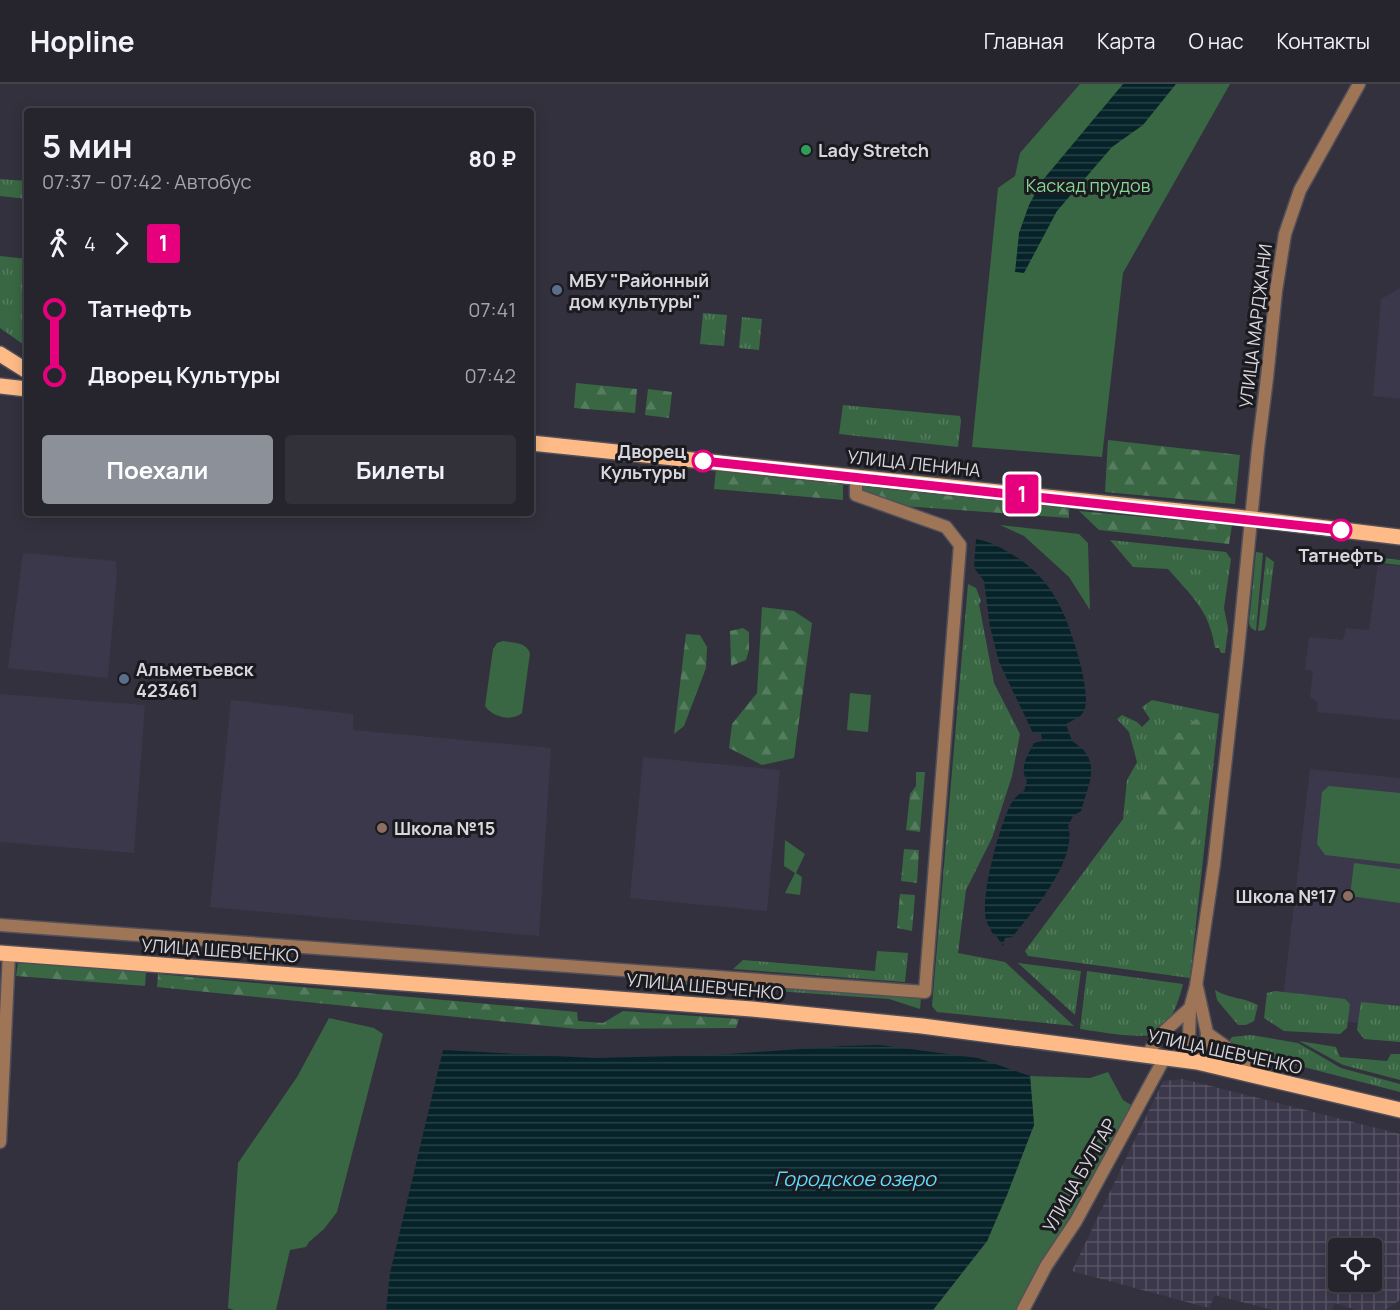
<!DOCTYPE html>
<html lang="ru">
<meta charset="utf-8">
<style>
:root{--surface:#26252e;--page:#32313a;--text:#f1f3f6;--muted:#a4a5aa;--line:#42424a;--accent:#8c9099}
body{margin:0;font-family:Manrope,sans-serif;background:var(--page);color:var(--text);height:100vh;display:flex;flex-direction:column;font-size:22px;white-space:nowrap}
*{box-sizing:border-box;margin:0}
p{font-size:20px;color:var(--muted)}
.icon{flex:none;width:33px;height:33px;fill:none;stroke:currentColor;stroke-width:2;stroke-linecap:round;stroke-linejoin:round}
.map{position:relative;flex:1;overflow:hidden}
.panel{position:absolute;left:24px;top:24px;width:510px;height:408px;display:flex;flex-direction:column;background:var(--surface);border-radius:6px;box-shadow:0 3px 15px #0003,0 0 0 2px var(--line)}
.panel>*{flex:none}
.badge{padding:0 12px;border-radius:4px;font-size:21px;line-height:39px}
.fabs{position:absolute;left:1328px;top:1154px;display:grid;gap:12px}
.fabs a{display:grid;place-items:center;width:54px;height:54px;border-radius:6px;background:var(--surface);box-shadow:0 3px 15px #0003,0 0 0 2px var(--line);font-size:30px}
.map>.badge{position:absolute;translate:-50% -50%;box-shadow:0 0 0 3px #fff}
.legs{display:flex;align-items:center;gap:9px;height:66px;padding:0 18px;font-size:20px}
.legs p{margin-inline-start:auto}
.headline{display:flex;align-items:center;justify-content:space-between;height:102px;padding:0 18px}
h1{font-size:33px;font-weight:700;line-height:45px}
.button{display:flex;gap:12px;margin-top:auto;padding:12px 18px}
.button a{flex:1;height:69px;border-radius:6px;background:var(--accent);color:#fff;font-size:24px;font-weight:700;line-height:69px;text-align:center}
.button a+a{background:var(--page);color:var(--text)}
ul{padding:0 18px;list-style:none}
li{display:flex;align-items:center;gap:21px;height:66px;font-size:22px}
li i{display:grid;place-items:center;width:9px;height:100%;margin:0 8px;background:currentColor}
li i::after{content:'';width:15px;height:15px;margin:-8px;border:4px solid;border-radius:50%;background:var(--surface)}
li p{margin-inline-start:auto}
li:first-child i{background:linear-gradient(#0000 50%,currentColor 0)}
li:last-child i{background:linear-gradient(currentColor 50%,#0000 0)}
header{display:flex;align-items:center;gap:36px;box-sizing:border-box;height:84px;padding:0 30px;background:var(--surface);border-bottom:2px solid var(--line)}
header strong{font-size:28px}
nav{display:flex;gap:33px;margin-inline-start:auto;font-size:21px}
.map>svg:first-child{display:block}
.built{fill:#3c384b}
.industrial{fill:url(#industrial-grid);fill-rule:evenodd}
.grass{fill:url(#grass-tufts)}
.forest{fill:url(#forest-firs)}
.park{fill:#396743}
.water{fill:url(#water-rules)}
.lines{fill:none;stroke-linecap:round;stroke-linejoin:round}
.minor-casing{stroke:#514f5a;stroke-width:15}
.major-casing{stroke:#514f5a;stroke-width:18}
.minor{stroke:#9e7556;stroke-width:12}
.major{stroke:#febb87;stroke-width:15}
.line-1-casing{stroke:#fff;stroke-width:14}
.line-1{stroke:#e6007e;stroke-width:9}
.leisure-dot{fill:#2e9e5b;stroke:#1b1a1f;stroke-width:2}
.service-dot{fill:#5c6f8a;stroke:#1b1a1f;stroke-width:2}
.stop-1-dot{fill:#fff;stroke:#e6007e;stroke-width:3}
.education-dot{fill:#8d6e63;stroke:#1b1a1f;stroke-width:2}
.labels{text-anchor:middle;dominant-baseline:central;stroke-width:6;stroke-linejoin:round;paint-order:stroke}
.poi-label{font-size:18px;font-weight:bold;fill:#d8d6de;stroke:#1b1a1f;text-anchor:start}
.park-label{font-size:18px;fill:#86d696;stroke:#1b1a1f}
.street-label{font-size:18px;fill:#d8d6de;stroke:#1b1a1f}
.stop-label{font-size:18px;font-weight:bold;fill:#d8d6de;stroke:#1b1a1f;text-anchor:end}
.water-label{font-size:20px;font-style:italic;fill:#5ddcfe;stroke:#1b1a1f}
</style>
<header>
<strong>Hopline</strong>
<nav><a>Главная</a><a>Карта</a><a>О нас</a><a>Контакты</a></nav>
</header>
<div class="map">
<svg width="1400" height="1226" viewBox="0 0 1400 1226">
<defs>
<pattern id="industrial-grid" width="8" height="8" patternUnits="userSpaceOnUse" patternTransform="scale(1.5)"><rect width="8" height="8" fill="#3c384b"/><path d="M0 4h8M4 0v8" fill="none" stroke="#575464"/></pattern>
<pattern id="grass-tufts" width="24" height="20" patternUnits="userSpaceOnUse" patternTransform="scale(1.5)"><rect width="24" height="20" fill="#396743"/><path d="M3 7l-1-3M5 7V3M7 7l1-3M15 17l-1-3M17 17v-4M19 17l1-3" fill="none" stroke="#557c5e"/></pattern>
<pattern id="forest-firs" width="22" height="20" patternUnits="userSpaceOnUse" patternTransform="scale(1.5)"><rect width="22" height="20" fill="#396743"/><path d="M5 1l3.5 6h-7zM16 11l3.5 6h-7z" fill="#557c5e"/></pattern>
<pattern id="water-rules" width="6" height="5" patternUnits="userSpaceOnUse" patternTransform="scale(1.5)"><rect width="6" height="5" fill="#06232a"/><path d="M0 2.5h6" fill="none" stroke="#2a4248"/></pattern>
</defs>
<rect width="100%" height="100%" fill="#33313d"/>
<g class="built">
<path d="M 1400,204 L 1400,315 L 1373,312 L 1381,215 Z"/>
<path d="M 23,469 L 116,477 L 117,489 L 108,594 L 8,584 Z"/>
<path d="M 1378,480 L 1400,482 L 1400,636 L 1317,628 L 1318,619 L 1310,613 L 1313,587 L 1305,586 L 1309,553 L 1343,556 L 1346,544 L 1369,546 Z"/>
<path d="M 0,610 L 145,621 L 134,769 L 0,758 Z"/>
<path d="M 231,616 L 353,630 L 353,646 L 551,664 L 539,852 L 210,823 Z"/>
<path d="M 643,673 L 780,686 L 767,827 L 630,814 Z"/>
<path d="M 1310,685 L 1400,694 L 1400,944 L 1281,930 Z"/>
</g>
<path class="industrial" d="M 1183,995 L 1400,1050 L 1400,1216 L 1385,1226 L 1356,1226 L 1335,1219 L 1332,1226 L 1273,1226 L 1215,1211 L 1209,1224 L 1072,1187 L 1163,997 ZM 1338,1164 L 1371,1164 L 1371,1197 L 1338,1197 Z"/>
<g class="grass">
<path d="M 0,95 L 27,97 L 27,115 L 0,112 Z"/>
<path d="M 0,172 L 27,175 L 27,263 L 0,244 Z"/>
<path d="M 703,229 L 727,231 L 724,262 L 700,260 Z"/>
<path d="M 742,233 L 762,235 L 759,266 L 739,264 Z"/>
<path d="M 843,321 L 960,332 L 961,337 L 958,363 L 839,350 Z"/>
<path d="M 1110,456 L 1226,468 L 1231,475 L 1224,524 L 1228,544 L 1225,569 L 1221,569 L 1219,564 L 1215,564 C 1209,525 1192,513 1168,485 L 1133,483 Z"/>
<path d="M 1320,467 L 1400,476 L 1400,481 L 1319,472 Z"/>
<path d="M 1256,468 L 1263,469 L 1256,547 L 1251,544 L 1249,540 Z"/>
<path d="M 1266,472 L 1274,478 L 1266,542 L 1264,546 L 1258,547 Z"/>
<path d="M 968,500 L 976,504 L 981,517 L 979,520 L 994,599 L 1020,650 L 1012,692 L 992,754 L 966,806 L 958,869 L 1005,878 L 1074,942 L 937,928 L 932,922 Z"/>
<path d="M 1152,616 L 1219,630 L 1190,894 L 1028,872 L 1025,867 L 1123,735 L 1127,696 L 1137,678 L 1129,648 L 1117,635 L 1122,631 L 1137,638 L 1142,643 L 1150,635 L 1142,623 Z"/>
<path d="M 877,867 L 908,869 L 905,898 L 733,885 L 743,876 L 875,887 Z"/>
<path d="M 1018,879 L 1081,887 L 1075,931 Z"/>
<path d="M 1087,887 L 1183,900 C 1179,916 1173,935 1160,947 C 1147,958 1098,947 1080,945 Z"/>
<path d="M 662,893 L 921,914 L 920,925 L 889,915 L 675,900 L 663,897 Z"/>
<path d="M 1215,906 C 1230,915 1242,913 1258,921 L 1254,937 L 1246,941 L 1238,941 L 1217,916 Z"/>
<path d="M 1275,907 L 1345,915 L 1350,920 L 1347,944 L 1340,950 L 1284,947 L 1264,934 L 1267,909 Z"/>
<path d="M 1361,918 L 1400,922 L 1400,958 L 1364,955 L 1357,946 Z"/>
<path d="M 1251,951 L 1298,959 L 1341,984 L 1400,1000 L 1400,1008 L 1246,968 L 1230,961 L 1229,957 L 1232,953 Z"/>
<path d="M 1299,957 L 1336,963 L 1340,973 L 1387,977 L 1391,970 L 1400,970 L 1400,996 L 1343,981 Z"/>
</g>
<g class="forest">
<path d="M 576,299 L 637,305 L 635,329 L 574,324 Z"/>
<path d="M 648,305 L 672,308 L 669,334 L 645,331 Z"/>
<path d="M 1108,356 L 1240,371 L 1235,420 L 1105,408 Z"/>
<path d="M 716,385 L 843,398 L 843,416 L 714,405 Z"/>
<path d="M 863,402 L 1060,421 L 1069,425 L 1069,434 L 903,422 L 862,406 Z"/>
<path d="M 1079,427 L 1232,441 L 1229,460 L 1099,446 Z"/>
<path d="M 762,523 L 794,527 L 812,539 L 794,674 L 762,681 L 729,664 L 732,640 L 757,609 Z"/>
<path d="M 743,544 L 749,548 L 749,566 L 746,576 L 731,582 L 730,547 Z"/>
<path d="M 686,550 L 700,551 L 707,563 L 706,584 L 684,642 L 674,650 Z"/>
<path d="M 1207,633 L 1194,762 L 1167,748 L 1145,733 L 1141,706 L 1154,680 L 1164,648 L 1181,649 L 1189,638 Z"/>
<path d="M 916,688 L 925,688 L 920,748 L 906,746 L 910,710 L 916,702 Z"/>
<path d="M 904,765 L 919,766 L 917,799 L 901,797 Z"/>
<path d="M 900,810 L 915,811 L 912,847 L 897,844 Z"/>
<path d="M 18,879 L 146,888 L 145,902 L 16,892 Z"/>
<path d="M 158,890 L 577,928 L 578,937 L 603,939 L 623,927 L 739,935 L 736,944 L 577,945 L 157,903 Z"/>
</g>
<g class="park">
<path d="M 1080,0 L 1230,0 L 1123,189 L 1102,373 L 972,363 L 998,104 L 1015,92 L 1020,69 Z"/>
<path d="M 1000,441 L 1079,450 L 1088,459 L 1090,526 L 1069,493 L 1024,452 Z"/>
<path d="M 503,557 C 514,559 526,558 530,569 L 522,629 C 512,638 492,633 485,622 L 493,565 L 497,559 Z"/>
<path d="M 850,609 L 871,611 L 868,648 L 847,646 Z"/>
<path d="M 1329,702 L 1400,709 L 1400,780 L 1325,771 L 1317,760 L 1322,708 Z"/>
<path d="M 785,756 L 805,770 L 796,789 L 802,793 L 800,811 L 785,809 L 795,789 L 784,782 Z"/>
<path d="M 1354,779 L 1400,785 L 1400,819 L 1350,812 Z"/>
<path d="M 329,934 L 374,944 L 383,950 L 337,1128 L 324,1145 L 309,1158 L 306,1163 L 290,1166 L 276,1226 L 234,1226 L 228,1224 L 238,1079 L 297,993 Z"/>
<path d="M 1108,988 L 1123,1016 L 1133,1022 L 1080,1125 L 1019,1226 L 933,1226 L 987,1157 L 1034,1041 L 1030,992 L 1090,994 Z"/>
</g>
<g class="water">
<path d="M 1123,0 L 1176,0 L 1143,41 L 1112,63 L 1057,127 L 1024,189 L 1015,188 L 1019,149 L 1029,121 L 1042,97 Z"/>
<path d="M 976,455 C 997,458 1027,478 1041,494 C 1051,504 1060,521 1065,533 C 1072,550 1095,616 1082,630 C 1079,634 1071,637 1066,640 L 1072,657 C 1103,676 1089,698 1081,727 L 1073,732 L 1068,742 C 1078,775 1033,828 1012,853 L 1005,854 L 1003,862 L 995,850 L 992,849 C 991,845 987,840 986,836 C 980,813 999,742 1011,720 C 1014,714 1018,711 1024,707 L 1027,697 C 1019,684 1027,672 1034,659 L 1042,657 L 1041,649 L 1033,649 L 999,578 L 990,543 L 984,497 L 974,484 Z"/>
<path d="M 880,961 L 978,974 L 1030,992 L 1034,1041 L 1007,1111 L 987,1157 L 933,1226 L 386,1226 L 390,1189 L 443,966 L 595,974 L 714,971 L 843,962 Z"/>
</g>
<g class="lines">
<defs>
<g id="minor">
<path d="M 0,841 L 925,908 L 960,461 L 946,443 L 856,411 L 856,393"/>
<path d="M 1197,903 L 1207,949 L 1206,963 L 1197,978"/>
<path d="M 1190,924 L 1189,953 L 1197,978"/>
<path d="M 1207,949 L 1268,993"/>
<path d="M 1148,970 L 1158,953 L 1190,924 L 1196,902 L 1214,780 L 1238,567 L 1258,365 L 1267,294 L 1276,207 L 1285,150 L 1300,106 L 1359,0"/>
<path d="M 0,1058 L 9,869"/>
<path d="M 1023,1226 L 1046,1182 L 1076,1137 L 1165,973"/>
</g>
<g id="major">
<path d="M 0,270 L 27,287"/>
<path d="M 0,302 L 27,305"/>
<path d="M 531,359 L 1236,433 L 1400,453"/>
<path d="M 0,869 L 752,925 L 922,942 L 1197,978 L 1400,1026"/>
</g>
</defs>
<use href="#minor" class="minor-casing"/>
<use href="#major" class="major-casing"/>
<use href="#minor" class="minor"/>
<use href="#major" class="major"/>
</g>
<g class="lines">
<defs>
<path id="line-1" d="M 703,377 L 1341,446"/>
</defs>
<use href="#line-1" class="line-1-casing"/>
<use href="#line-1" class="line-1"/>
</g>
<circle class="leisure-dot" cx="806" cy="66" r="6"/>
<g class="service-dot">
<circle cx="557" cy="206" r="6"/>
<circle cx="124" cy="595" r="6"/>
</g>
<g class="stop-1-dot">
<circle cx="703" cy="377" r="10"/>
<circle cx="1341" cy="446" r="10"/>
</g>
<g class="education-dot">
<circle cx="382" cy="744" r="6"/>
<circle cx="1348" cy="812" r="6"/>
</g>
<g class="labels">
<g class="poi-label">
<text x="818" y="66">Lady Stretch</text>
<text x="569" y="196">МБУ "Районный<tspan x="569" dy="21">дом культуры"</tspan></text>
<text x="136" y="585">Альметьевск<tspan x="136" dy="21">423461</tspan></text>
<text x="394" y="744">Школа №15</text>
<text x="1336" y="812" text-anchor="end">Школа №17</text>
</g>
<g class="park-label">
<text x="1088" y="101">Каскад прудов</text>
</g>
<g class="street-label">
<text transform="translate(1255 242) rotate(-83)">УЛИЦА МАРДЖАНИ</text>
<text transform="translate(914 379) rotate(6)">УЛИЦА ЛЕНИНА</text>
<text transform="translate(220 866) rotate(4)">УЛИЦА ШЕВЧЕНКО</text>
<text transform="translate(705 902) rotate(5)">УЛИЦА ШЕВЧЕНКО</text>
<text transform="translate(1225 967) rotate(12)">УЛИЦА ШЕВЧЕНКО</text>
<text transform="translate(1079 1091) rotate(-60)">УЛИЦА БУЛГАР</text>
</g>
<g class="stop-label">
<text x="686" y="367">Дворец<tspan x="686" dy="21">Культуры</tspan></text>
<text x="1341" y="471" text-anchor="middle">Татнефть</text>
</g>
<g class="water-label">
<text x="855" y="1094">Городское озеро</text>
</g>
</g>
</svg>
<div class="fabs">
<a><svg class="icon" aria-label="locate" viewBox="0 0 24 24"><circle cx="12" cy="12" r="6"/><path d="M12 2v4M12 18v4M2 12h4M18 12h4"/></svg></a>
</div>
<b class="badge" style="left:1022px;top:410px;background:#e6007e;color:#fff">1</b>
<section class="panel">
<div class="headline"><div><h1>5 мин</h1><p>07:37 – 07:42 · Автобус</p></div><b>80 ₽</b></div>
<div class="legs"><svg class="icon" aria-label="walk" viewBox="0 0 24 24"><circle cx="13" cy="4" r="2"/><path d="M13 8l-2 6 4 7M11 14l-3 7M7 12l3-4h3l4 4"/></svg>4<svg class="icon" aria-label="forward" viewBox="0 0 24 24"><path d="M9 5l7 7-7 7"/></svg><b class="badge" style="background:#e6007e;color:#fff">1</b></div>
<ul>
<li><i style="color:#e6007e"></i><b>Татнефть</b><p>07:41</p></li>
<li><i style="color:#e6007e"></i><b>Дворец Культуры</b><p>07:42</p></li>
</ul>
<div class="button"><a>Поехали</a><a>Билеты</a></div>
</section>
</div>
